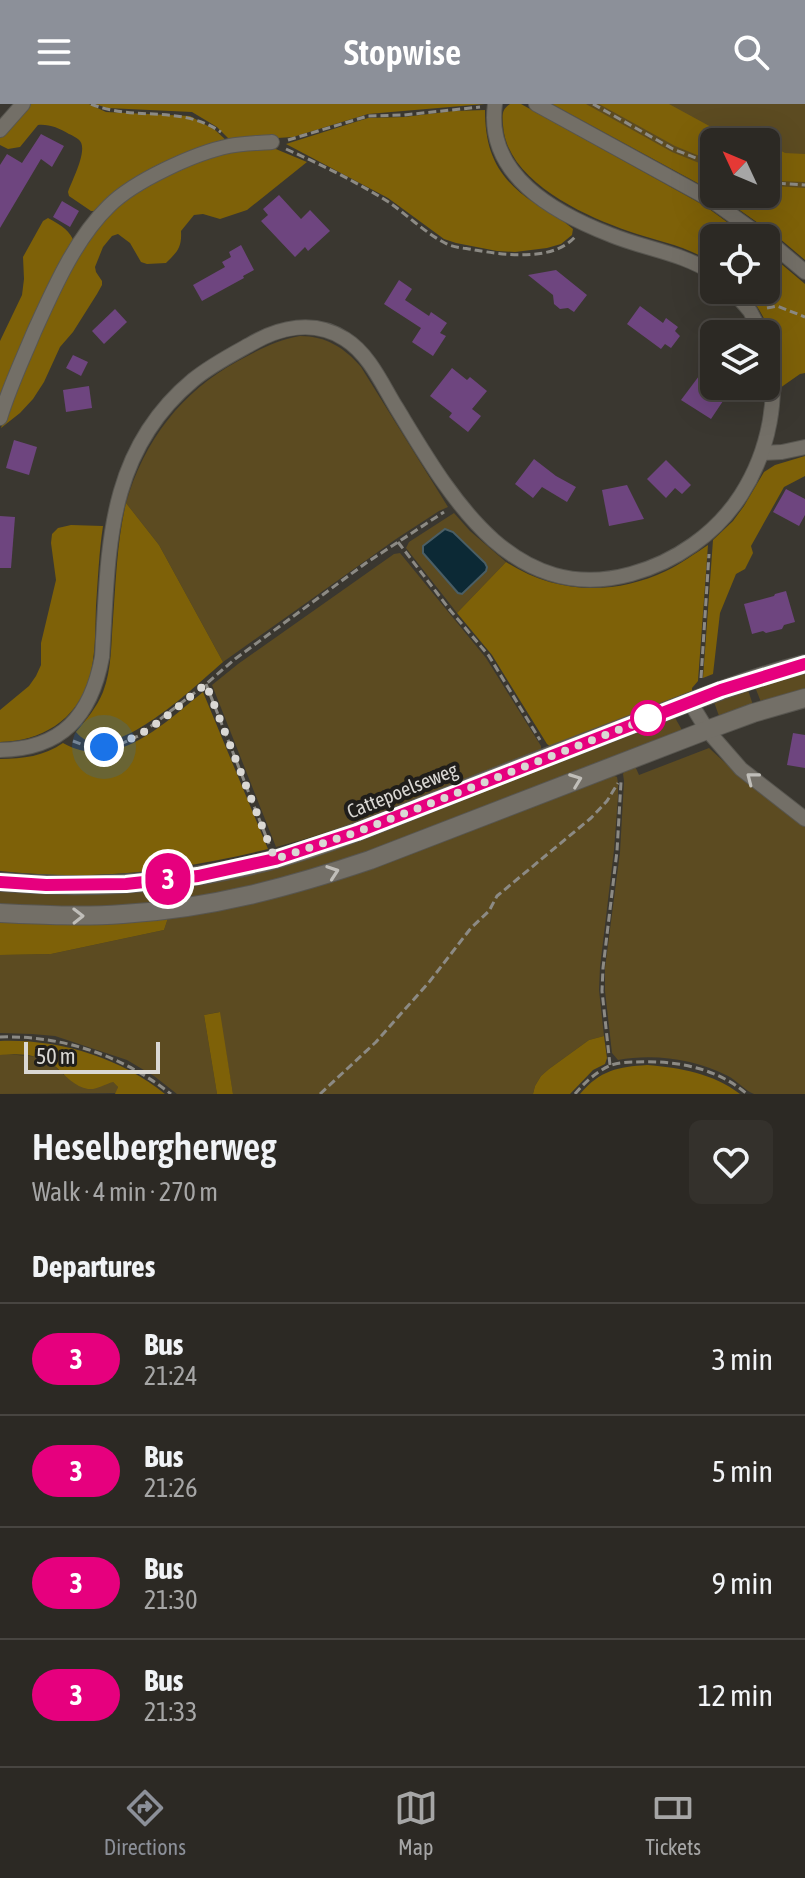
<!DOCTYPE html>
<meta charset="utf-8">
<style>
:root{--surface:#2c2924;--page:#34312c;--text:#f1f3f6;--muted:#a6a6a6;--line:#484541;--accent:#8c9099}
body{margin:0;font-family:"Asap Condensed",sans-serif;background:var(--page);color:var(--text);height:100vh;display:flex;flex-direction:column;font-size:30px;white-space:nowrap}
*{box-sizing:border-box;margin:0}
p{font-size:26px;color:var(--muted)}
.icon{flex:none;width:44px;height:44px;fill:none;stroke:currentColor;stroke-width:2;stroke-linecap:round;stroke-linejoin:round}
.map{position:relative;height:990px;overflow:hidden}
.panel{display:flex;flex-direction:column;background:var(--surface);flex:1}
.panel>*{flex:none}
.badge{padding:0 16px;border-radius:26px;font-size:28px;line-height:52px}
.needle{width:52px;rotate:314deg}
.fabs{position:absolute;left:700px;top:24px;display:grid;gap:16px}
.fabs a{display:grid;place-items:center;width:80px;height:80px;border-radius:12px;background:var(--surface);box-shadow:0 8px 32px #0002,0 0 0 2px var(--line);font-size:40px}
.scale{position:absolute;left:24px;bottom:20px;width:136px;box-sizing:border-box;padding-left:8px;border:4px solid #dad8d4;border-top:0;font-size:22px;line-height:28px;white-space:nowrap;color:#dad8d4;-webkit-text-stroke:6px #201e1b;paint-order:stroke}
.you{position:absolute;width:40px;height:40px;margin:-20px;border:6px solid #fff;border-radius:50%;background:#1a73e8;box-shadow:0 0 0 12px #1a73e833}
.map>.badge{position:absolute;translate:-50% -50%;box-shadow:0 0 0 4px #fff}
h2{padding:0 32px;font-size:30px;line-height:72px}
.round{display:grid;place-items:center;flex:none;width:84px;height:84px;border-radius:12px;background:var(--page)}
.overview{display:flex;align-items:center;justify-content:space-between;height:136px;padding:0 32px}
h1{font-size:38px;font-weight:600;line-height:60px}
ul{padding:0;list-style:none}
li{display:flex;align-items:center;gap:24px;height:112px;padding:0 32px;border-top:2px solid var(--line)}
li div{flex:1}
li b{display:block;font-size:30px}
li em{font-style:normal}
li .badge{min-width:88px;font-weight:700;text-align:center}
header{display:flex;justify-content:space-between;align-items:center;height:104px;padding:0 32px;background:var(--accent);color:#fff;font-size:36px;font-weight:600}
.tabs{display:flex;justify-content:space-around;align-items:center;height:112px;border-top:2px solid var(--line);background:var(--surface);font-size:22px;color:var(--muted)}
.tabs a{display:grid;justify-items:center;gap:4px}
.tabs .active{color:var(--accent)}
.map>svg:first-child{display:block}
.green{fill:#5c4b21;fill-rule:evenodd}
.forest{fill:#7e6108}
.water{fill:#0c2935;stroke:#4a5e65;stroke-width:2}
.building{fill:#6e457f}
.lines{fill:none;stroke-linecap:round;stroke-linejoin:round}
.minor-casing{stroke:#585650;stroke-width:16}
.tertiary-casing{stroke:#585650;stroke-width:20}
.path{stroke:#8c8a84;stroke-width:3;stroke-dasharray:8 4;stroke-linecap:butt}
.minor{stroke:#736f67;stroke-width:14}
.tertiary{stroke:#736f67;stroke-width:18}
.oneway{stroke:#c0beb9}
.line-casing{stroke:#fff;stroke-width:18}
.line{stroke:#e6007e;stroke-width:12}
.walk{stroke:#dad8d4;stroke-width:8;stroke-dasharray:0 14.4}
.stop-dot{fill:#fff;stroke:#e6007e;stroke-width:4}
.labels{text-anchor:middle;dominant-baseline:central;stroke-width:8;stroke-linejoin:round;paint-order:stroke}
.street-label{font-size:20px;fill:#dad8d4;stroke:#201e1b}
</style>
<header><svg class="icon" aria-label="menu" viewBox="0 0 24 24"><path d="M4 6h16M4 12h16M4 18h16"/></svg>Stopwise<svg class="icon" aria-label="search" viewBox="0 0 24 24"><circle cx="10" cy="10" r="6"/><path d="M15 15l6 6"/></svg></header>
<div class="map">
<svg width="805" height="990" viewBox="0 0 805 990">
<rect width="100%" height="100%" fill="#3a3730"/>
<g class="green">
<path d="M 560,0 L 805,0 L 805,148 L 766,90 L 766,38 L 714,38 L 714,83 Z"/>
<path d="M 300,232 C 326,232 345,244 361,263 L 448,403 L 439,407 L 396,435 L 223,558 L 159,441 L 126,399 C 144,337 181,288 238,257 C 258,246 277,236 300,232 Z"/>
<path d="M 454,409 L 470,427 L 506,458 L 457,509 L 406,444 L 409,438 ZM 449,425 L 485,459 L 487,463 L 486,467 L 462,490 Z"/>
<path d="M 400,449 L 486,554 L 541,642 L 541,646 C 454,680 367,720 276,743 L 212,581 L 238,560 L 394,450 Z"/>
<path d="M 805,569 L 805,585 L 761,598 L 755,583 Z"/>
<path d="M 748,586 L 753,601 L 719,612 L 714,598 Z"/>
<path d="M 674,612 L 682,626 L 680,628 L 354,753 C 272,781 186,800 99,804 C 66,805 33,802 0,801 L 0,785 L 202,776 Z"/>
<path d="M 709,644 L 733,666 L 805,722 L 805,990 C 794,990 763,990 754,990 C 747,988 736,976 728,972 C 696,955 653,949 618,956 L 612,949 L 605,887 L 605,864 L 620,748 L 624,677 L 623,670 L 624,667 L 635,662 L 639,671 Z"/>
<path d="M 613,671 L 617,673 L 618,679 L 618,693 L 614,746 L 600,863 L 599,886 L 604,932 L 589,936 L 549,965 L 541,972 L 535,982 L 533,990 L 233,990 L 219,908 L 204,911 L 217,990 L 177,990 L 154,972 L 127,956 L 55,932 L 32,930 L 0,929 L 0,851 L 51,850 L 164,826 L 168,814 L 223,805 L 306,786 L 352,771 Z"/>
<path d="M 6,950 L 40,953 L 49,957 L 64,971 L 113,978 L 118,983 L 116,989 L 0,990 L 0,951 Z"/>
</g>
<g class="forest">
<path d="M 31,0 L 89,0 L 106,8 L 190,12 L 215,26 L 228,38 L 97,107 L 91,107 L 69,92 L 68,88 C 72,76 88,47 80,37 C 79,35 72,31 69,30 C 59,24 49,20 38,21 L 20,43 L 8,45 L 0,41 L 0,34 L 20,10 Z"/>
<path d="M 95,0 L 485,0 L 368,10 L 293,33 L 231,37 L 217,23 L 192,8 L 107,4 Z"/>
<path d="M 510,0 L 521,0 L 705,102 L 749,134 L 714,134 L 714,160 C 689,142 656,137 628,127 C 582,111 506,76 503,21 C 502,11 502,5 510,0 Z"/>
<path d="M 552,0 L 586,0 L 672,48 L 714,65 L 714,88 Z"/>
<path d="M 599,0 L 669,0 L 724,30 L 749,38 L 714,38 L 714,58 L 675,42 Z"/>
<path d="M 485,6 C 485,50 499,76 536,100 C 549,108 562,115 573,125 L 572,131 L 561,140 L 547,144 L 515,148 L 497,147 L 456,139 L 444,135 L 388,94 L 286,40 L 368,14 L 404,13 L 454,7 Z"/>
<path d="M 770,41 L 785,49 L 805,50 L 805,78 L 776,77 L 766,74 L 766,43 Z"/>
<path d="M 271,43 L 307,58 L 247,106 L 220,115 L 203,110 L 194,111 L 181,127 C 182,144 177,148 166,159 L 147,160 L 141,158 L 130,139 L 118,130 L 112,132 L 103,143 L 95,163 L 96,168 L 102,177 L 102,181 L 97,190 L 73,228 L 60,243 L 44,278 L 33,295 L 20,309 L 1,324 L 12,292 L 43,218 L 84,142 L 114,102 L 153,77 L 220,48 Z"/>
<path d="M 766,80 L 776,82 L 805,84 L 805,156 L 779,134 L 717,90 L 766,90 Z"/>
<path d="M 48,114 C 62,122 70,126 75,140 L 0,301 L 0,237 L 22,191 L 24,175 L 23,153 L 43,117 Z"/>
<path d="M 766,147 L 805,180 L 805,269 L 800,270 L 780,284 C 781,248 768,213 745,186 L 766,186 Z"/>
<path d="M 805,352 L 805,372 L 784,383 L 751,442 L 753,449 L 745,465 L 736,470 L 720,509 L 713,570 L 703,574 L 713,436 L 733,417 L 744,402 L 764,368 L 775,361 Z"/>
<path d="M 126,399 L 159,441 L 223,558 C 198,579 108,669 76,628 C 86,616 97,603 103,588 C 112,565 111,539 113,515 C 116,476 117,437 126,399 Z"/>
<path d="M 71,421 L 103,422 C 99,448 98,475 96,502 C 95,526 96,552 89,575 C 76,617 41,637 0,638 L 0,606 L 29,582 L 36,572 L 41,561 L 41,539 L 56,476 L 51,439 L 52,430 L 58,424 Z"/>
<path d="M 708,441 L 698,577 L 692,584 L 692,587 L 551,643 L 547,640 L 492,551 L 457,509 L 506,458 C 556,490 613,492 666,467 C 681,460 694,450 708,441 Z"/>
<path d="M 203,588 L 268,745 C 211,759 152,769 92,771 C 61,772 31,770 0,767 L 0,655 C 23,655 44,652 63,639 C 116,669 164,619 203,588 Z"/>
<path d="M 168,814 L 164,826 L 51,850 L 0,851 L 0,817 C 56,822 112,820 168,814 Z"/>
<path d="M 220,908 L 233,990 L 217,990 L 204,911 Z"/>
<path d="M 604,932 L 607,954 L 605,960 L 593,966 L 570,990 L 533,990 L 535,982 L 541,972 L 549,965 L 589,936 Z"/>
<path d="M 0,937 C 59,935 119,953 165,990 L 115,990 L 118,983 L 113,978 C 105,980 97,986 88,985 C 75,983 66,972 56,963 C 42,950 18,949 0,951 Z"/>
<path d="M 647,961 C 681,964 712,969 740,990 L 580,990 C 600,966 618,963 647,961 Z"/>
</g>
<path class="water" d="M 445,425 L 453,428 L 485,459 L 487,463 L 486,467 L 462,490 L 458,489 L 423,449 L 423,442 Z"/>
<g class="building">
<path d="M 41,30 L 64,42 L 52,63 L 41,55 L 0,124 L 0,61 L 7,50 L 22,59 Z"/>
<path d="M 279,91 L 301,115 L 310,106 L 330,127 L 308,147 L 305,143 L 295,153 L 261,117 L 268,111 L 263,105 Z"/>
<path d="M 62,97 L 79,107 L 70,123 L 53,113 Z"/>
<path d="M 241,141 L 254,166 L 243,172 L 244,174 L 202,197 L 193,181 L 225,163 L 222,158 L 231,153 L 229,148 Z"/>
<path d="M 556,166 L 587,191 L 574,208 L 568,204 L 560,205 L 554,200 L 553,191 L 528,171 Z"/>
<path d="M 399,176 L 412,185 L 405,196 L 429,212 L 431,208 L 447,219 L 440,229 L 446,232 L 433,252 L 412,238 L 421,224 L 384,200 Z"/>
<path d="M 640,202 L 663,219 L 666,214 L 678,223 L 675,227 L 680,232 L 671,244 L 665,240 L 661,245 L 627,220 Z"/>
<path d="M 115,205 L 127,218 L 104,240 L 92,227 Z"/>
<path d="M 73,251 L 88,258 L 81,272 L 66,264 Z"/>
<path d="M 452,264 L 467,276 L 470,273 L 487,287 L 472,305 L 481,312 L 468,328 L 449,313 L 452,309 L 430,292 Z"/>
<path d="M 702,268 L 714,276 L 714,282 L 722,282 L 729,288 L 711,315 L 681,296 Z"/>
<path d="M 89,282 L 92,304 L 66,308 L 63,286 Z"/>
<path d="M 14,336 L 37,343 L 29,371 L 6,364 Z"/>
<path d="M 534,355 L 556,372 L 576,383 L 567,398 L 542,383 L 533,394 L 515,380 Z"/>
<path d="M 666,356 L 691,381 L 682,390 L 675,384 L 666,394 L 647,375 Z"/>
<path d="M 627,381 L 644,415 L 609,422 L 602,386 Z"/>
<path d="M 786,385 L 805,395 L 805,411 L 799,422 L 773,408 Z"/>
<path d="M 0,412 L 15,413 L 11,464 L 0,464 Z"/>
<path d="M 786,487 L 795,518 L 784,521 L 782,525 L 766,529 L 763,527 L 752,530 L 744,500 L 774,492 L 775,490 Z"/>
<path d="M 793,629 L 805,631 L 805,664 L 787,661 Z"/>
</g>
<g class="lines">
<defs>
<g id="minor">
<path d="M 495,0 C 485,71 554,109 611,131 C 645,145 683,149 714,170"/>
<path d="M 536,0 L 711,96 L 764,134"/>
<path d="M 0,26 L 23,0"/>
<path d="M 766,135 L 805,168"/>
<path d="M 732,186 L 750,207 L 762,230"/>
<path d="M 0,314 C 9,284 22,257 34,228 C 53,186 75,135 109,102 C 134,77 195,49 229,42 C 243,39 258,39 272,38"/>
<path d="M 762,349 L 782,348 L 805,343"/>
<path d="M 690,598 L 707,626 L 741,665 L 805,715"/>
<path d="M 0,646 C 62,645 91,612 102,553 C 109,449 104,350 193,276 C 210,262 229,252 249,241 C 279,223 314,215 345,235 C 369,250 382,280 396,303 C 448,388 510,503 631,470 C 675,458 716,430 741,391 C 768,349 782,289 766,240"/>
</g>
<g id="tertiary">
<path d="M 0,778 C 93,786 187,779 276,755 C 337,738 394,713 453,690 C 512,666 573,643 633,620 C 690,598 746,575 805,560"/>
<path d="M 0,809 C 41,811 82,813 123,810 C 208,805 290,783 370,756 L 707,626 L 753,609 L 805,594"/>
</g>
</defs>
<use href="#minor" class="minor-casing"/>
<use href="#tertiary" class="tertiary-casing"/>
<g class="path">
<path d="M 91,0 C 136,18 179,0 221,28"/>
<path d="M 593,0 L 673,45 L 714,61"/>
<path d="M 288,36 L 368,12 L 404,11 L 480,3"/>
<path d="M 286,45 C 322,61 357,78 390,99 C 407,111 427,130 445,139 C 454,144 465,144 475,146 C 504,151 552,158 575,133"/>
<path d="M 766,77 L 776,79 L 805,81"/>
<path d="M 767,204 L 777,202 L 805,213"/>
<path d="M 398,438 L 450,506 L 489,552 L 540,636"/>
<path d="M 701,574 L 709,450"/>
<path d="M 206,580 L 269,740"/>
<path d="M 73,637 L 89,643 L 104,643 L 121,640 L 138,632 L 206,580 L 235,555 L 366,459 L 444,408"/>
<path d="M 0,933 C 62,931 123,952 171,990"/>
<path d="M 610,961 L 602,887 L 603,864 L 617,747 L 621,678"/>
<path d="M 320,990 L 376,938 L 430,877 L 471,824 L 489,807 L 497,792 L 591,714 L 607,697 L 618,679"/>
<path d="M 575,990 C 584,979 596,968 609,962 C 616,959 626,958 634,958 C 673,956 716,963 747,990"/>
</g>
<use href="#minor" class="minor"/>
<use href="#tertiary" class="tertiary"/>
</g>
<defs><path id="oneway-chevron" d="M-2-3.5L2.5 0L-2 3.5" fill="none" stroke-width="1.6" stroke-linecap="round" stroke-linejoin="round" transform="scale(2)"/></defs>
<g class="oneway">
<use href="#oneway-chevron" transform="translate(752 674) rotate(-142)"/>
<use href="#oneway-chevron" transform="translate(576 676) rotate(-21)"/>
<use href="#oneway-chevron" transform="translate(333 768) rotate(-19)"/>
<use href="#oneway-chevron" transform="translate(78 812) rotate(-1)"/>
</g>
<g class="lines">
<defs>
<path id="line" d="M 0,778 L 46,781 L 126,780 L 198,772 L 275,755 L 357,728 L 721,586 L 805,560"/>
</defs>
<use href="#line" class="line-casing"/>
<use href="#line" class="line"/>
<path class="walk" d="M 104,643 C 144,637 175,604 206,580 L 275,755 L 357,728 L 662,609 L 648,614"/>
</g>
<circle class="stop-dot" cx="648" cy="614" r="16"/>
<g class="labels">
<g class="street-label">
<text transform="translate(402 686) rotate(-22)">Cattepoelseweg</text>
</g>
</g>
</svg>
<div class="fabs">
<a><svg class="needle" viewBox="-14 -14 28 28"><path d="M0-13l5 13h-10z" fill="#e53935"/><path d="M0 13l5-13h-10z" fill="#a6a6a6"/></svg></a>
<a><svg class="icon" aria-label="locate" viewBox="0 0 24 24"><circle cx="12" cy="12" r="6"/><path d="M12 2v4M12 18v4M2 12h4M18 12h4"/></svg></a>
<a><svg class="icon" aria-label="layers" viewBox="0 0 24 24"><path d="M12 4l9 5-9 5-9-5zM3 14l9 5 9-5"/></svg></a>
</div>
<div class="scale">50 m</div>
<div class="you" style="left:104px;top:643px"></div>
<b class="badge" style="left:168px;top:775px;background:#e6007e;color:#fff">3</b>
</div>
<section class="panel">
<div class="overview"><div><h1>Heselbergherweg</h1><p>Walk · 4 min · 270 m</p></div><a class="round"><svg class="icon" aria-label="heart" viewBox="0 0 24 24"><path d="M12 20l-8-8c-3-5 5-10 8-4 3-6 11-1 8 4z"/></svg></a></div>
<h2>Departures</h2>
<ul>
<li><span class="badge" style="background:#e6007e;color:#fff">3</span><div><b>Bus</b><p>21:24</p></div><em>3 min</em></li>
<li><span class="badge" style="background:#e6007e;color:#fff">3</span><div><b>Bus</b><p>21:26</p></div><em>5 min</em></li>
<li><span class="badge" style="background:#e6007e;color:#fff">3</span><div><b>Bus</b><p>21:30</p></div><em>9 min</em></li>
<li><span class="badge" style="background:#e6007e;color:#fff">3</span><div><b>Bus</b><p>21:33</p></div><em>12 min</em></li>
</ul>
</section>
<nav class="tabs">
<a class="active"><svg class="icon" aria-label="directions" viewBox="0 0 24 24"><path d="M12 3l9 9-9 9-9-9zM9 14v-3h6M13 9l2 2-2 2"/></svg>Directions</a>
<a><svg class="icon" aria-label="map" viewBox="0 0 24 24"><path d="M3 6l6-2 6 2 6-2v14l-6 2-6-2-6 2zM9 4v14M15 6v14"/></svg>Map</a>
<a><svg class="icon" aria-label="tickets" viewBox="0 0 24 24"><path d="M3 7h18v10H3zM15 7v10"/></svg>Tickets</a>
</nav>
